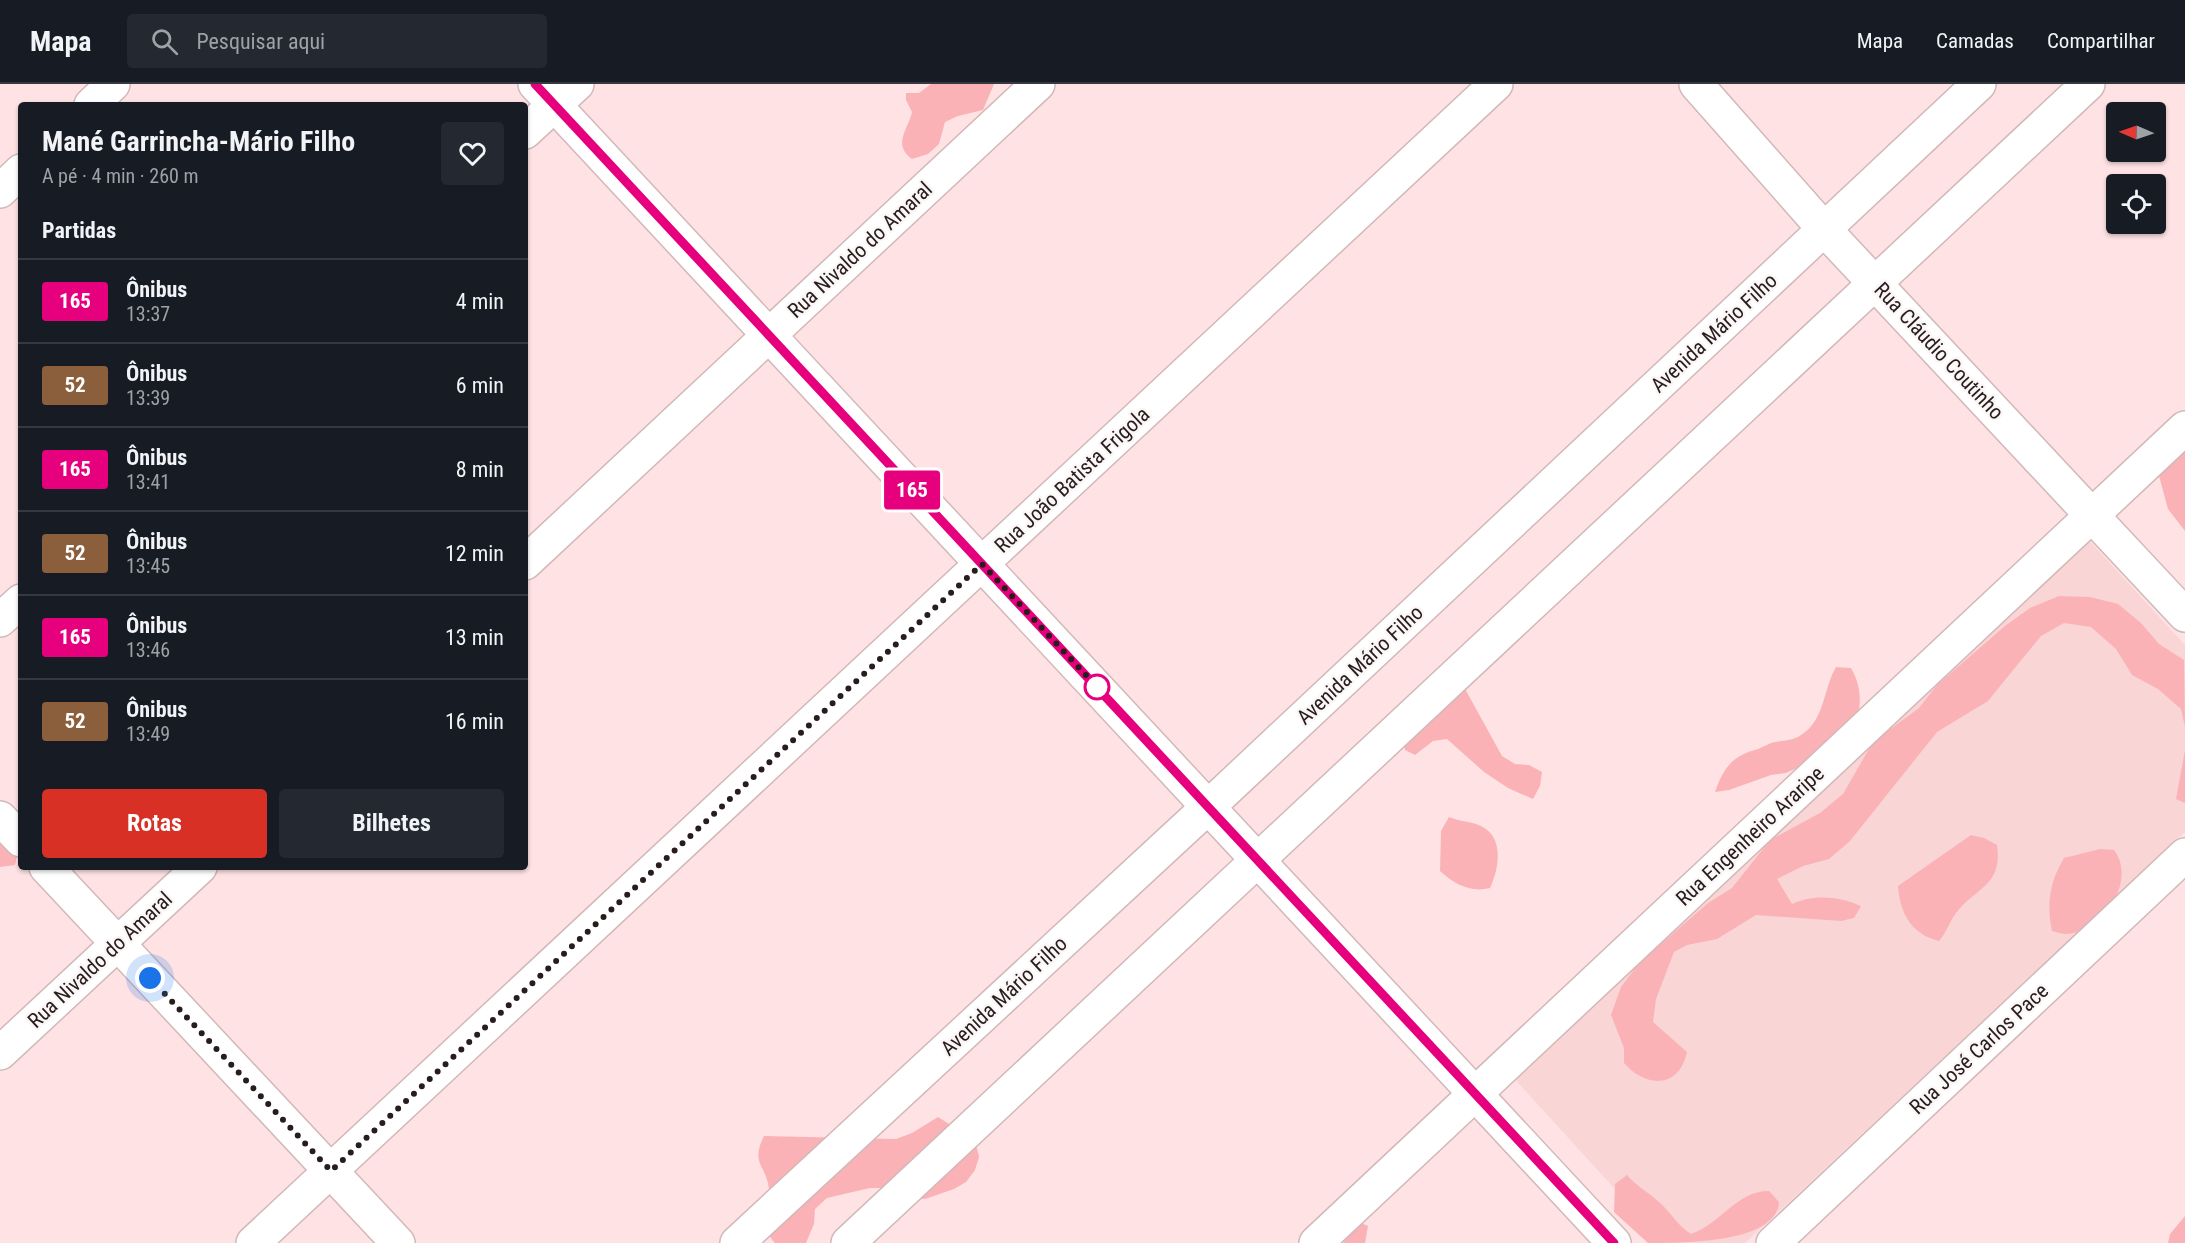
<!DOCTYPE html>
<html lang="pt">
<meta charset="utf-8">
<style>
:root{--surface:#171b24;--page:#242831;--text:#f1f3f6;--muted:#9ea1a6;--line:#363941;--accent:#d93025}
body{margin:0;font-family:"Roboto Condensed",sans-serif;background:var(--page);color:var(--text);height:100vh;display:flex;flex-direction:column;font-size:22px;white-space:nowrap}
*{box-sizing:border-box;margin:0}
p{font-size:20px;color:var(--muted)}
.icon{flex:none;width:33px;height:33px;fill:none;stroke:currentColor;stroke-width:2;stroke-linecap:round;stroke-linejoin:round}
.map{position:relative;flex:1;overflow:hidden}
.details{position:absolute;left:18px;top:18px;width:510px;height:768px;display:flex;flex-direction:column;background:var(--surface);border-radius:6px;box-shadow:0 2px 4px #0004}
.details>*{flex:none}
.badge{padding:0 12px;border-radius:4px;font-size:21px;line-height:39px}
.needle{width:39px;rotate:272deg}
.buttons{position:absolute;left:2106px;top:18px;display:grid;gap:12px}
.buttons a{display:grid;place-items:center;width:60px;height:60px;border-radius:6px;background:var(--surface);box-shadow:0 2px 4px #0004;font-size:30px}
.you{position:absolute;width:30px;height:30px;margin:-15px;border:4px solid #fff;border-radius:50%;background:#1a73e8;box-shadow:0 0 0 9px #1a73e833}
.map>.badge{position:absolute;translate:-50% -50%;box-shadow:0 0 0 3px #fff}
h2{padding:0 24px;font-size:22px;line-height:54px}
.round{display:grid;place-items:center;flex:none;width:63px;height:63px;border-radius:6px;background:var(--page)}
.overview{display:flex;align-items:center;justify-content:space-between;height:102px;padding:0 24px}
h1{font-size:28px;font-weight:700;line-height:45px}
.primary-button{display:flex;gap:12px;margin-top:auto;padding:12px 24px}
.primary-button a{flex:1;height:69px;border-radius:6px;background:var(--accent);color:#fff;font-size:24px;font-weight:700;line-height:69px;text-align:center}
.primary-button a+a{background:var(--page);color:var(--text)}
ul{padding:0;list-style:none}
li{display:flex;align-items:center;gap:18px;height:84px;padding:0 24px;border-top:2px solid var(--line)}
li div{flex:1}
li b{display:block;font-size:22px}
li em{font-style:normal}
li .badge{min-width:66px;font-weight:700;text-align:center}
header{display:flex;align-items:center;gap:36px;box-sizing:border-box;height:84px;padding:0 30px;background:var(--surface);border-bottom:2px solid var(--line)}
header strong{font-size:28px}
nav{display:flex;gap:33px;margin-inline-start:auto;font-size:21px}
.search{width:420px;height:54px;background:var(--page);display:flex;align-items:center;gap:15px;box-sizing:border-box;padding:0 21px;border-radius:6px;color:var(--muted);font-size:22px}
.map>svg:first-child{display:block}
.built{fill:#f9d5d6}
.green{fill:#fbb2b6}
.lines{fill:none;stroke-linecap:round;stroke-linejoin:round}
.minor-casing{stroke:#d2b8b8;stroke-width:36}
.major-casing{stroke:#d2b8b8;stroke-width:36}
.minor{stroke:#fff;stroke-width:33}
.major{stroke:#fff;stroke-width:33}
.line-casing{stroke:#fff;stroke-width:14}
.line{stroke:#e6007e;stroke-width:9}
.walk{stroke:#271d1d;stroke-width:6;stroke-dasharray:0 10.8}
.stop-dot{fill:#fff;stroke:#e6007e;stroke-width:3}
.labels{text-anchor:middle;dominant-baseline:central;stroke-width:5;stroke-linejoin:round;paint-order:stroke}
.street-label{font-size:21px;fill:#271d1d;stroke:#fcf7f7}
</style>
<header>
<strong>Mapa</strong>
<div class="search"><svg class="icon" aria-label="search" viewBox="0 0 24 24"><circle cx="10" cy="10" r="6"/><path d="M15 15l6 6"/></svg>Pesquisar aqui</div>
<nav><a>Mapa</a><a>Camadas</a><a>Compartilhar</a></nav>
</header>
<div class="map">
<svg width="2185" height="1159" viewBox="0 0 2185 1159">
<rect width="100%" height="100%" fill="#ffe3e4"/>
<path class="built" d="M 2086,453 L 2185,561 L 2185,748 L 1745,1159 L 1664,1159 L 1512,992 Z"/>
<g class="green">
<path d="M 931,0 L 994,0 L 983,26 L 958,32 L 945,38 L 939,60 L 928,70 L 912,75 C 892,60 908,46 912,28 L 906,16 L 906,9 L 919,9 Z"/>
<path d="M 2185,364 L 2185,447 L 2168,425 L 2159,392 L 2168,377 Z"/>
<path d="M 2059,512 L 2090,513 L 2118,520 L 2141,539 L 2159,560 L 2184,576 L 2185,643 L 2181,625 L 2158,605 L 2132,591 L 2116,565 L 2091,543 L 2064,539 L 2041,552 L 1988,617 L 1937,648 L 1850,757 L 1829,775 L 1803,782 L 1777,795 L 1792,820 C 1813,810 1840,812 1861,822 L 1854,834 L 1841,837 L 1756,831 L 1717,855 L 1687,861 L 1674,868 L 1656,915 L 1653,938 L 1687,968 C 1679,1005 1646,1004 1624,979 L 1624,964 L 1611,931 L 1621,903 L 1639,879 L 1708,819 L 1732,804 L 1770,756 L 1820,729 L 1843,710 L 1873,658 L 1919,624 L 1937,601 L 2005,542 L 2030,524 Z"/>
<path d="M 1836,583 L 1851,584 C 1862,603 1861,619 1857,640 L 1812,677 L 1786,689 L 1771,691 L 1729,706 L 1715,708 C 1724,683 1732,672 1758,665 C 1763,663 1769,659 1775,658 C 1784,656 1793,657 1801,651 C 1825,636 1823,605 1836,583 Z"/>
<path d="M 1464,603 L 1502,672 L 1515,680 L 1529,681 L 1542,688 L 1540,702 L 1533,715 L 1508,704 L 1484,688 L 1447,655 L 1433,657 L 1415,671 L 1405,666 L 1403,652 Z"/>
<path d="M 2185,666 L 2185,719 L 2176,715 Z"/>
<path d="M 1449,733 C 1458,737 1467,737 1476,740 C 1505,749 1500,783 1490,804 C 1471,809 1454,800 1440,787 L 1441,747 Z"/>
<path d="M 1971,751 L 1984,754 L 1997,761 C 2003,802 1976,803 1956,829 C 1949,838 1947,848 1939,857 C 1911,850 1900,829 1898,802 Z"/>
<path d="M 0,755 L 18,767 L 15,781 L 0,783 Z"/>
<path d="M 2100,765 L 2114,766 C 2138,798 2101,849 2066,850 C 2062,850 2057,848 2052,847 C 2046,820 2050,797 2064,774 Z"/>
<path d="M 938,1033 L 975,1056 L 979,1073 L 975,1086 L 966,1098 L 954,1105 L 925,1115 L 912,1114 L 884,1104 L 870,1104 L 827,1114 L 815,1125 L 814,1140 L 806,1159 L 775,1159 C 755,1137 772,1128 769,1105 C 766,1080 750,1080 764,1052 L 896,1055 L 912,1049 Z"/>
<path d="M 1627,1091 C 1637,1103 1650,1109 1660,1119 C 1672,1130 1677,1141 1691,1150 C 1721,1140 1736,1107 1769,1107 L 1779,1118 C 1777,1159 1684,1159 1648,1159 L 1614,1128 L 1615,1100 Z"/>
<path d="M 2185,1132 L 2185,1159 L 2168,1159 L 2170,1150 Z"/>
<path d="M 1354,1136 L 1368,1142 L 1365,1159 L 1343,1159 Z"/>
</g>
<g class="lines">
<defs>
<g id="minor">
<path d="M 535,0 L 1614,1159"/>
<path d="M 1696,0 L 1824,145 L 2185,531"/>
<path d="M 91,21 L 113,0"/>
<path d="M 525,48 L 577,0"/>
<path d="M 0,107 L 21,87"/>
<path d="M 525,479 L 1038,0"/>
<path d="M 0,536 L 21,517"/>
<path d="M 0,734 L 21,756"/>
<path d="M 46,783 L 398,1159"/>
<path d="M 0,969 L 200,783"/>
<path d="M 253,1159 L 1496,0"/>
<path d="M 1316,1159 L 2185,344"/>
<path d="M 1773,1159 L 2185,771"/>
</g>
<g id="major">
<path d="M 737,1159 L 1208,723 L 1979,0"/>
<path d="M 848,1159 L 2088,0"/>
</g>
</defs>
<use href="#minor" class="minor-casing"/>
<use href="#major" class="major-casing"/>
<use href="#minor" class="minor"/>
<use href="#major" class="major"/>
</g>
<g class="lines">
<defs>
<path id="line" d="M 535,0 L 1614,1159"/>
</defs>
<use href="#line" class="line-casing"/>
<use href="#line" class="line"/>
<path class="walk" d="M 150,894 L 331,1087 L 982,480 L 1097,603"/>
</g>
<circle class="stop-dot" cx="1097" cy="603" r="12"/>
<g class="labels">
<g class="street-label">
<text transform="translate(860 166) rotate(-43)">Rua Nivaldo do Amaral</text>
<text transform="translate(1714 249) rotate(-43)">Avenida Mário Filho</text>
<text transform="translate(1939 267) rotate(47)">Rua Cláudio Coutinho</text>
<text transform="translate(1072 396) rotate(-43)">Rua João Batista Frigola</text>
<text transform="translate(1360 581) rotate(-43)">Avenida Mário Filho</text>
<text transform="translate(1750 752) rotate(-43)">Rua Engenheiro Araripe</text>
<text transform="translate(100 876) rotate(-43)">Rua Nivaldo do Amaral</text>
<text transform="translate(1004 912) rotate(-43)">Avenida Mário Filho</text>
<text transform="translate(1979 965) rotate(-43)">Rua José Carlos Pace</text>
</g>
</g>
</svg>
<div class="buttons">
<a><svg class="needle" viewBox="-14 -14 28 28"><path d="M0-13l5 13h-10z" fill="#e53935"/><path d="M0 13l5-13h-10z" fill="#9ea1a6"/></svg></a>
<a><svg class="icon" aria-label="locate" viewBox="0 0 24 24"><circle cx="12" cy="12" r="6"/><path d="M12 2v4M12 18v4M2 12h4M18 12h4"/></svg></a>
</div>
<div class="you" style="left:150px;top:894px"></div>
<b class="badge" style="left:912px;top:406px;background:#e6007e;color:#fff">165</b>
<section class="details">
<div class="overview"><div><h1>Mané Garrincha-Mário Filho</h1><p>A pé · 4 min · 260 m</p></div><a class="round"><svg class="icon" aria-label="heart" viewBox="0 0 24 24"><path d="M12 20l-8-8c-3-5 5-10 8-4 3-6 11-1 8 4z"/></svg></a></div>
<h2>Partidas</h2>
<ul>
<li><span class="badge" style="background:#e6007e;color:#fff">165</span><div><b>Ônibus</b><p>13:37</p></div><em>4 min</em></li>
<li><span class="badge" style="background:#8b5e3c;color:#fff">52</span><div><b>Ônibus</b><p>13:39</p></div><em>6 min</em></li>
<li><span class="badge" style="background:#e6007e;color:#fff">165</span><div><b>Ônibus</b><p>13:41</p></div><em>8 min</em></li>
<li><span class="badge" style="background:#8b5e3c;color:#fff">52</span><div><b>Ônibus</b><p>13:45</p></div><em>12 min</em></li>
<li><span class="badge" style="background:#e6007e;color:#fff">165</span><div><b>Ônibus</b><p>13:46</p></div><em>13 min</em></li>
<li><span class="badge" style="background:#8b5e3c;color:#fff">52</span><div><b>Ônibus</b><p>13:49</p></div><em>16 min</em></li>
</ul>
<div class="primary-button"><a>Rotas</a><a>Bilhetes</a></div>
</section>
</div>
